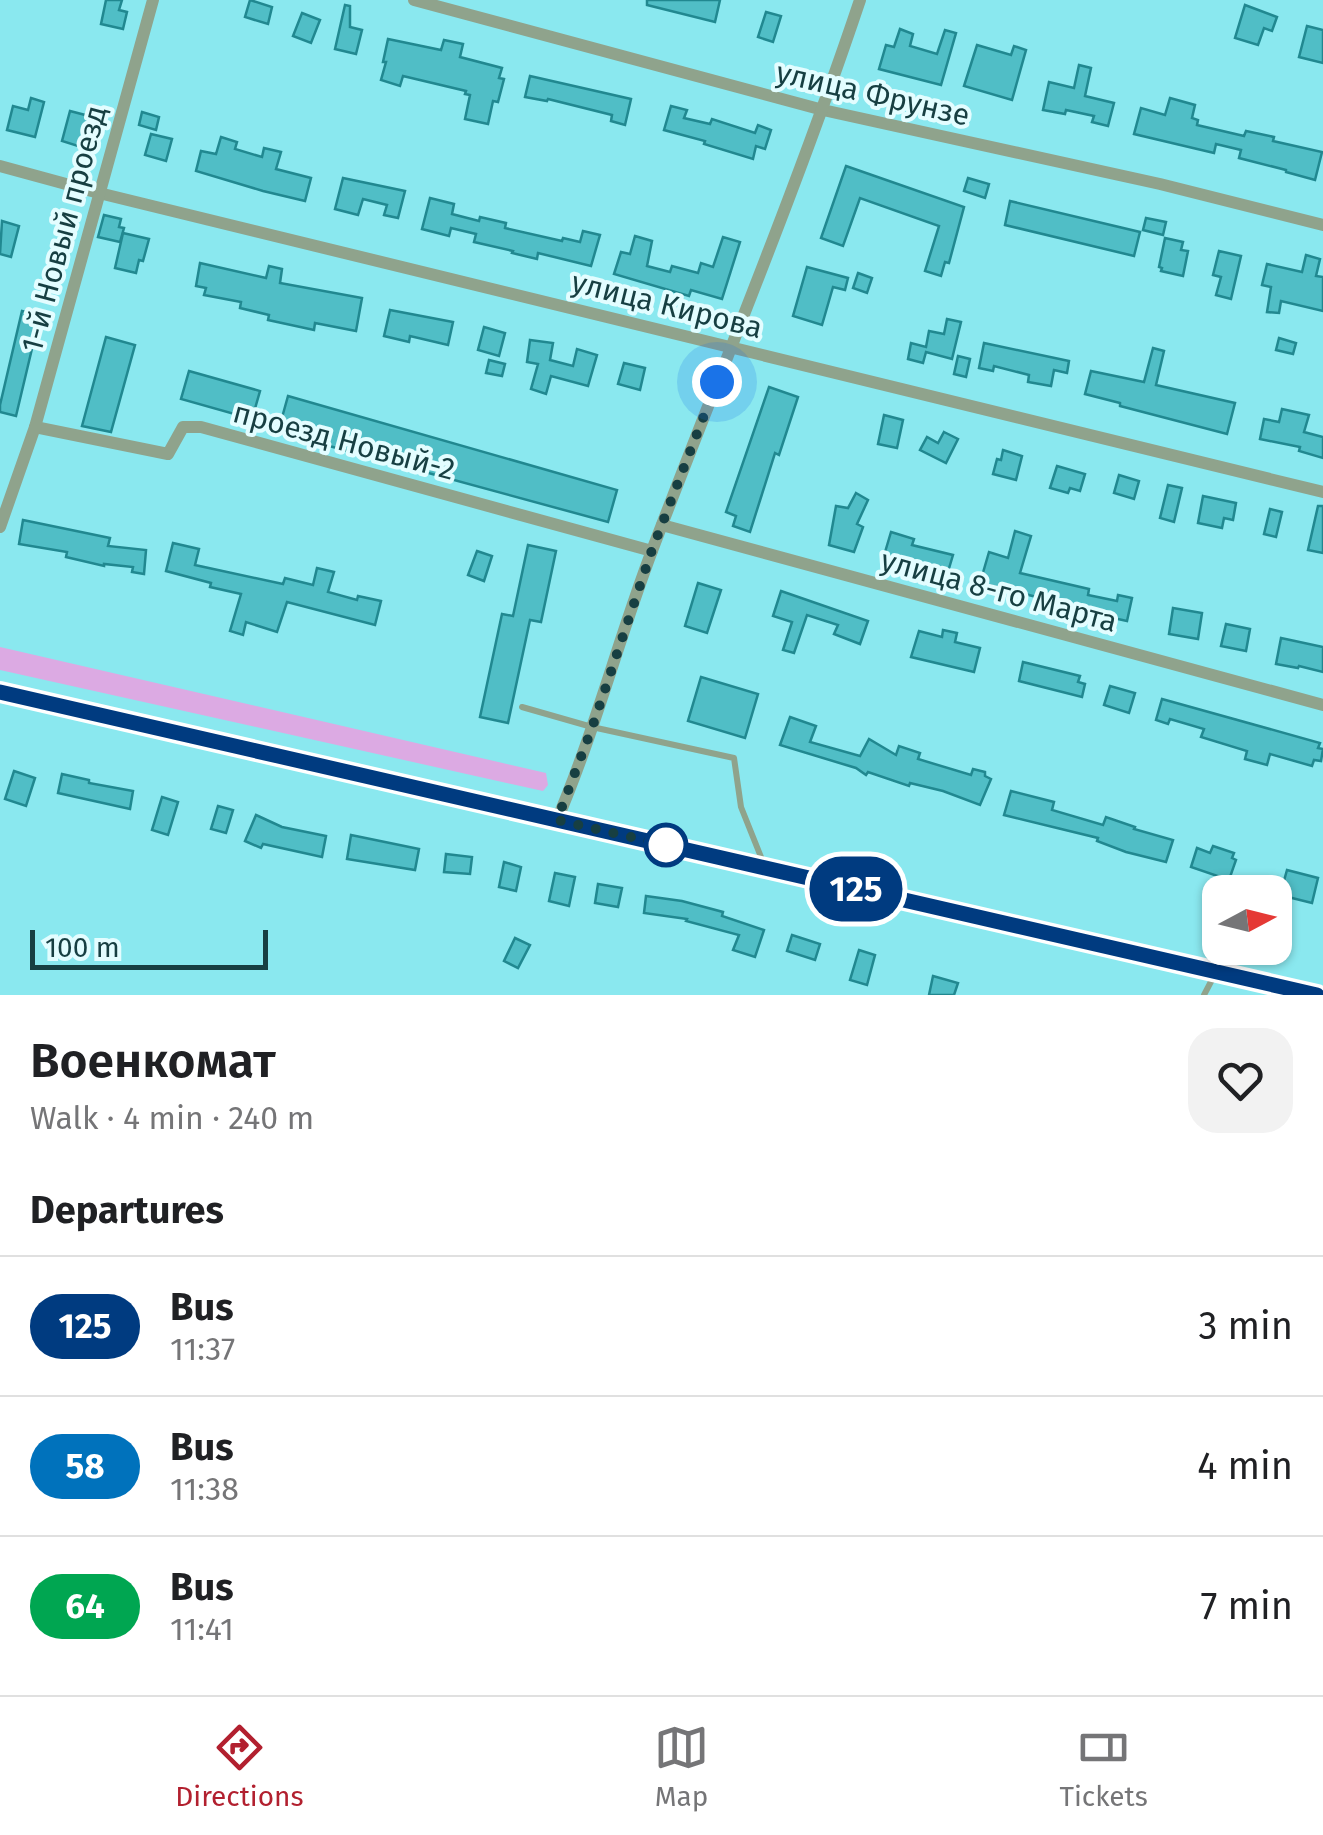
<!DOCTYPE html>
<meta charset="utf-8">
<style>
:root{--surface:#fff;--page:#f2f2f2;--text:#202124;--muted:#757577;--line:#e0e0e0;--accent:#b2202f}
body{margin:0;font-family:"Fira Sans",sans-serif;background:var(--page);color:var(--text);height:100vh;display:flex;flex-direction:column;font-size:38px;white-space:nowrap}
*{box-sizing:border-box;margin:0}
p{font-size:32px;color:var(--muted)}
.icon{flex:none;width:55px;height:55px;fill:none;stroke:currentColor;stroke-width:2;stroke-linecap:round;stroke-linejoin:round}
.map{position:relative;height:995px;overflow:hidden}
.panel{display:flex;flex-direction:column;background:var(--surface);flex:1}
.panel>*{flex:none}
.badge{padding:0 20px;border-radius:32px;font-size:35px;line-height:65px}
.needle{width:65px;rotate:83deg}
.buttons{position:absolute;left:1202px;top:875px;display:grid;gap:20px}
.buttons a{display:grid;place-items:center;width:90px;height:90px;border-radius:20px;background:var(--surface);box-shadow:0 2px 8px #0004;font-size:50px}
.scale{position:absolute;left:30px;bottom:25px;width:238px;box-sizing:border-box;padding-left:10px;border:5px solid #173f42;border-top:0;font-size:28px;line-height:35px;white-space:nowrap;color:#173f42;-webkit-text-stroke:8px #e3fdff;paint-order:stroke}
.you{position:absolute;width:50px;height:50px;margin:-25px;border:8px solid #fff;border-radius:50%;background:#1a73e8;box-shadow:0 0 0 15px #1a73e833}
.map>.badge{position:absolute;translate:-50% -50%;box-shadow:0 0 0 5px #fff}
h2{padding:0 30px;font-size:38px;line-height:90px}
.round{display:grid;place-items:center;flex:none;width:105px;height:105px;border-radius:30px;background:var(--page)}
.summary{display:flex;align-items:center;justify-content:space-between;height:170px;padding:0 30px}
h1{font-size:48px;font-weight:600;line-height:75px}
ul{padding:0;list-style:none}
li{display:flex;align-items:center;gap:30px;height:140px;padding:0 30px;border-top:2px solid var(--line)}
li div{flex:1}
li b{display:block;font-size:38px}
li em{font-style:normal}
li .badge{min-width:110px;font-weight:700;text-align:center}
.tabs{display:flex;justify-content:space-around;align-items:center;height:140px;border-top:2px solid var(--line);background:var(--surface);font-size:28px;color:var(--muted)}
.tabs a{display:grid;justify-items:center;gap:5px}
.tabs .active{color:var(--accent)}
.map>svg:first-child{display:block}
.green{fill:#dcaae3}
.building{fill:#50bec6;stroke:#218890;stroke-width:2.5}
.lines{fill:none;stroke-linecap:round;stroke-linejoin:round}
.service{stroke:#8fa38c;stroke-width:6}
.minor{stroke:#8fa38c;stroke-width:12}
.secondary{stroke:#6c8a69;stroke-width:18}
.line-casing{stroke:#fff;stroke-width:22}
.line{stroke:#003b80;stroke-width:15}
.walk{stroke:#173f42;stroke-width:10;stroke-dasharray:0 18}
.stop-dot{fill:#fff;stroke:#003b80;stroke-width:5}
.labels{text-anchor:middle;dominant-baseline:central;stroke-width:8;stroke-linejoin:round;paint-order:stroke}
.street-label{font-size:30px;fill:#173f42;stroke:#e3fdff}
</style>
<div class="map">
<svg width="1323" height="995" viewBox="0 0 1323 995">
<rect width="100%" height="100%" fill="#8ae8ef"/>
<path class="green" d="M 0,647 L 546,773 L 548,785 L 543,791 L 0,670 Z"/>
<g class="building">
<path d="M 106,0 L 122,0 L 119,10 L 127,12 L 123,29 L 101,24 Z"/>
<path d="M 250,0 L 272,7 L 268,24 L 245,17 Z"/>
<path d="M 647,0 L 720,0 L 715,22 L 647,5 Z"/>
<path d="M 345,5 L 350,6 L 350,27 L 362,30 L 356,54 L 335,49 Z"/>
<path d="M 1245,5 L 1277,17 L 1272,31 L 1264,28 L 1258,45 L 1235,38 Z"/>
<path d="M 766,12 L 781,16 L 773,42 L 758,37 Z"/>
<path d="M 302,13 L 320,20 L 311,43 L 293,36 Z"/>
<path d="M 1307,26 L 1323,30 L 1323,63 L 1299,57 Z"/>
<path d="M 900,29 L 913,34 L 910,46 L 937,54 L 945,30 L 956,33 L 941,85 L 879,69 L 886,45 L 894,47 Z"/>
<path d="M 388,39 L 441,50 L 444,40 L 463,44 L 460,57 L 502,68 L 499,78 L 504,79 L 498,102 L 493,101 L 488,124 L 465,119 L 470,95 L 465,94 L 466,91 L 403,76 L 400,86 L 381,80 L 386,62 L 383,62 Z"/>
<path d="M 977,45 L 1011,55 L 1014,46 L 1026,50 L 1012,100 L 964,86 Z"/>
<path d="M 1079,65 L 1091,68 L 1085,96 L 1114,103 L 1108,126 L 1092,122 L 1094,116 L 1066,110 L 1065,114 L 1043,110 L 1049,82 L 1074,88 Z"/>
<path d="M 530,76 L 631,99 L 625,125 L 611,121 L 612,115 L 548,99 L 547,101 L 525,97 Z"/>
<path d="M 31,98 L 44,102 L 35,137 L 7,130 L 13,106 L 28,110 Z"/>
<path d="M 1170,98 L 1195,105 L 1192,118 L 1198,120 L 1197,125 L 1244,136 L 1246,131 L 1274,137 L 1273,141 L 1322,152 L 1315,180 L 1286,172 L 1286,170 L 1239,158 L 1241,150 L 1216,144 L 1214,153 L 1134,134 L 1141,108 L 1165,115 Z"/>
<path d="M 671,106 L 687,110 L 684,118 L 710,124 L 712,119 L 755,133 L 758,125 L 771,130 L 765,149 L 756,146 L 753,159 L 704,144 L 705,141 L 664,130 Z"/>
<path d="M 70,111 L 89,116 L 81,147 L 62,141 Z"/>
<path d="M 142,112 L 159,117 L 156,130 L 139,125 Z"/>
<path d="M 151,134 L 172,139 L 166,161 L 145,155 Z"/>
<path d="M 221,137 L 237,142 L 235,149 L 262,157 L 264,148 L 281,152 L 276,169 L 311,178 L 305,201 L 263,191 L 196,171 L 201,151 L 216,154 Z"/>
<path d="M 846,166 L 964,207 L 949,263 L 945,262 L 941,276 L 925,271 L 939,226 L 860,198 L 843,246 L 821,238 Z"/>
<path d="M 343,178 L 405,191 L 398,218 L 384,215 L 387,205 L 363,199 L 358,215 L 335,209 Z"/>
<path d="M 968,178 L 989,184 L 985,198 L 964,191 Z"/>
<path d="M 430,198 L 454,204 L 452,214 L 479,221 L 480,217 L 506,223 L 505,228 L 562,241 L 563,238 L 580,242 L 583,231 L 600,235 L 591,266 L 538,253 L 537,259 L 512,253 L 513,251 L 474,242 L 476,234 L 451,228 L 449,236 L 422,229 Z"/>
<path d="M 1010,201 L 1140,232 L 1134,256 L 1005,225 Z"/>
<path d="M 104,215 L 121,219 L 119,227 L 124,228 L 120,242 L 98,237 Z"/>
<path d="M 1146,218 L 1166,222 L 1163,235 L 1143,230 Z"/>
<path d="M 2,221 L 19,226 L 11,257 L 0,254 Z"/>
<path d="M 123,233 L 149,239 L 143,261 L 139,260 L 136,273 L 115,268 Z"/>
<path d="M 635,236 L 652,241 L 647,266 L 670,272 L 672,266 L 698,273 L 701,263 L 713,267 L 723,237 L 740,242 L 722,299 L 691,290 L 689,296 L 614,274 L 621,252 L 630,254 Z"/>
<path d="M 1165,238 L 1183,242 L 1181,250 L 1188,251 L 1183,276 L 1161,271 L 1162,268 L 1159,267 Z"/>
<path d="M 1219,251 L 1241,256 L 1231,299 L 1216,295 L 1221,277 L 1213,275 Z"/>
<path d="M 1306,255 L 1320,259 L 1316,276 L 1323,277 L 1323,311 L 1281,301 L 1279,313 L 1267,312 L 1271,287 L 1262,285 L 1267,264 L 1302,272 Z"/>
<path d="M 200,263 L 266,278 L 269,266 L 282,269 L 280,283 L 362,298 L 356,331 L 315,323 L 314,330 L 268,320 L 269,315 L 240,308 L 241,302 L 204,295 L 206,288 L 196,286 Z"/>
<path d="M 807,267 L 848,278 L 845,290 L 833,287 L 822,325 L 793,316 Z"/>
<path d="M 858,273 L 872,278 L 867,293 L 853,288 Z"/>
<path d="M 390,310 L 453,322 L 448,345 L 410,336 L 409,342 L 384,336 Z"/>
<path d="M 22,311 L 40,315 L 16,416 L 0,412 L 0,405 Z"/>
<path d="M 947,319 L 961,322 L 952,359 L 926,352 L 923,363 L 908,359 L 911,343 L 926,347 L 929,331 L 944,334 Z"/>
<path d="M 484,327 L 505,333 L 499,356 L 478,350 Z"/>
<path d="M 106,337 L 135,345 L 111,432 L 82,426 Z"/>
<path d="M 1279,338 L 1296,343 L 1293,354 L 1276,350 Z"/>
<path d="M 530,340 L 553,343 L 550,360 L 573,366 L 577,349 L 597,355 L 588,386 L 551,376 L 546,394 L 531,389 L 538,364 L 527,362 Z"/>
<path d="M 984,343 L 1069,361 L 1067,373 L 1054,370 L 1051,386 L 1028,382 L 1029,375 L 994,366 L 993,371 L 979,368 Z"/>
<path d="M 1153,348 L 1164,351 L 1156,385 L 1235,403 L 1227,434 L 1120,406 L 1120,403 L 1085,394 L 1091,371 L 1144,382 Z"/>
<path d="M 958,356 L 970,359 L 966,377 L 954,374 Z"/>
<path d="M 489,360 L 505,364 L 502,376 L 486,373 Z"/>
<path d="M 624,363 L 645,368 L 640,390 L 618,384 Z"/>
<path d="M 189,371 L 260,391 L 252,419 L 181,399 Z"/>
<path d="M 769,387 L 798,397 L 779,455 L 775,453 L 750,532 L 733,526 L 736,516 L 726,512 Z"/>
<path d="M 288,396 L 617,490 L 608,522 L 278,432 Z"/>
<path d="M 1282,409 L 1309,415 L 1304,432 L 1323,437 L 1323,458 L 1299,451 L 1300,447 L 1260,439 L 1264,419 L 1279,422 Z"/>
<path d="M 884,415 L 903,420 L 897,448 L 878,444 Z"/>
<path d="M 944,432 L 958,439 L 946,463 L 920,450 L 927,437 L 938,443 Z"/>
<path d="M 1003,450 L 1022,456 L 1016,480 L 993,474 L 997,459 L 1001,460 Z"/>
<path d="M 1057,466 L 1085,474 L 1080,491 L 1070,488 L 1068,493 L 1050,488 Z"/>
<path d="M 1119,475 L 1139,481 L 1134,499 L 1114,493 Z"/>
<path d="M 1168,485 L 1182,488 L 1174,522 L 1160,518 Z"/>
<path d="M 856,493 L 868,500 L 857,524 L 863,527 L 854,552 L 829,545 L 836,506 L 848,508 Z"/>
<path d="M 1203,496 L 1236,503 L 1233,520 L 1224,518 L 1222,528 L 1198,523 Z"/>
<path d="M 1318,506 L 1323,506 L 1323,553 L 1308,550 Z"/>
<path d="M 1270,509 L 1282,512 L 1276,537 L 1264,534 Z"/>
<path d="M 23,520 L 110,538 L 108,546 L 146,550 L 144,574 L 132,572 L 133,567 L 104,564 L 104,566 L 66,557 L 67,552 L 19,544 Z"/>
<path d="M 1015,531 L 1031,536 L 1020,573 L 1089,589 L 1088,595 L 1117,601 L 1118,595 L 1132,598 L 1127,621 L 1072,609 L 1073,606 L 980,583 L 989,552 L 1008,558 Z"/>
<path d="M 891,532 L 914,539 L 912,545 L 953,555 L 947,575 L 883,559 Z"/>
<path d="M 173,543 L 199,549 L 195,565 L 283,584 L 285,578 L 313,585 L 317,568 L 334,572 L 328,592 L 357,600 L 358,596 L 381,601 L 375,625 L 287,602 L 277,632 L 246,622 L 243,635 L 230,631 L 241,594 L 210,587 L 211,583 L 166,571 Z"/>
<path d="M 528,545 L 556,551 L 541,622 L 530,620 L 508,723 L 480,717 L 502,614 L 513,616 Z"/>
<path d="M 477,551 L 492,556 L 484,581 L 468,575 Z"/>
<path d="M 698,583 L 721,590 L 707,633 L 685,626 Z"/>
<path d="M 781,591 L 868,621 L 860,644 L 834,634 L 838,625 L 807,615 L 794,653 L 783,650 L 792,622 L 773,616 Z"/>
<path d="M 1173,608 L 1202,613 L 1198,639 L 1169,634 Z"/>
<path d="M 1226,624 L 1250,629 L 1246,651 L 1221,646 Z"/>
<path d="M 943,630 L 957,633 L 955,642 L 980,648 L 974,672 L 911,657 L 919,631 L 942,637 Z"/>
<path d="M 1281,638 L 1323,647 L 1323,672 L 1299,666 L 1298,668 L 1276,664 Z"/>
<path d="M 1023,662 L 1080,676 L 1078,682 L 1085,684 L 1082,697 L 1019,681 Z"/>
<path d="M 701,677 L 758,694 L 745,738 L 688,721 Z"/>
<path d="M 1110,686 L 1135,693 L 1129,713 L 1104,705 Z"/>
<path d="M 1162,699 L 1320,743 L 1318,748 L 1323,749 L 1321,761 L 1314,760 L 1312,766 L 1270,754 L 1267,765 L 1245,759 L 1247,751 L 1201,737 L 1204,729 L 1170,719 L 1168,724 L 1156,720 Z"/>
<path d="M 790,717 L 816,726 L 810,742 L 860,756 L 869,739 L 896,755 L 899,746 L 920,753 L 918,759 L 971,775 L 973,769 L 985,772 L 985,776 L 991,779 L 980,805 L 943,791 L 910,783 L 909,786 L 868,772 L 866,775 L 856,768 L 780,745 Z"/>
<path d="M 14,771 L 35,778 L 26,806 L 5,799 Z"/>
<path d="M 62,774 L 89,780 L 89,783 L 133,791 L 130,809 L 58,793 Z"/>
<path d="M 1011,791 L 1054,802 L 1052,810 L 1103,825 L 1106,817 L 1135,827 L 1134,829 L 1173,840 L 1166,862 L 1126,852 L 1097,841 L 1098,838 L 1004,815 Z"/>
<path d="M 162,797 L 178,802 L 168,835 L 152,830 Z"/>
<path d="M 218,806 L 233,810 L 226,833 L 211,829 Z"/>
<path d="M 256,815 L 282,827 L 326,836 L 322,857 L 263,844 L 261,848 L 245,841 Z"/>
<path d="M 351,835 L 419,849 L 415,870 L 347,859 Z"/>
<path d="M 1213,846 L 1234,853 L 1232,858 L 1236,860 L 1229,880 L 1191,867 L 1197,848 L 1210,853 Z"/>
<path d="M 446,854 L 472,857 L 470,874 L 444,872 Z"/>
<path d="M 504,862 L 521,867 L 516,891 L 499,887 Z"/>
<path d="M 1287,870 L 1318,878 L 1312,903 L 1280,895 Z"/>
<path d="M 555,873 L 575,877 L 569,906 L 549,901 Z"/>
<path d="M 598,884 L 622,888 L 618,907 L 595,903 Z"/>
<path d="M 646,896 L 682,901 L 723,912 L 722,916 L 764,930 L 755,957 L 733,950 L 739,935 L 686,921 L 687,919 L 644,913 Z"/>
<path d="M 792,935 L 820,944 L 815,960 L 787,951 Z"/>
<path d="M 515,938 L 530,945 L 518,968 L 504,961 Z"/>
<path d="M 859,950 L 875,955 L 867,985 L 850,980 Z"/>
<path d="M 933,976 L 958,983 L 954,995 L 929,995 Z"/>
</g>
<g class="lines">
<g class="service">
<path d="M 522,707 L 592,727 L 734,758 L 741,807 L 763,862"/>
<path d="M 1204,995 L 1215,974"/>
</g>
<g class="minor">
<path d="M 414,0 L 823,110 L 1160,184 L 1323,225"/>
<path d="M 0,166 L 99,193 L 1323,492"/>
<path d="M 35,427 L 168,454 L 183,427 L 201,427 L 652,551"/>
<path d="M 662,525 L 1323,705"/>
<path d="M 0,527 L 35,427 L 153,0"/>
<path d="M 557,820 C 595,731 619,637 653,548 C 723,365 798,185 860,0"/>
</g>
<path class="secondary" d="M 0,692 L 1317,995"/>
</g>
<g class="lines">
<defs>
<path id="line" d="M 0,692 L 1317,995"/>
</defs>
<use href="#line" class="line-casing"/>
<use href="#line" class="line"/>
<path class="walk" d="M 666,845 L 557,820 L 592,728 L 652,550 L 717,382"/>
</g>
<circle class="stop-dot" cx="666" cy="845" r="20"/>
<g class="labels">
<g class="street-label">
<text transform="translate(873 94) rotate(13)">улица Фрунзе</text>
<text transform="translate(64 229) rotate(-75)">1-й Новый проезд</text>
<text transform="translate(667 305) rotate(14)">улица Кирова</text>
<text transform="translate(344 441) rotate(15)">проезд Новый-2</text>
<text transform="translate(999 591) rotate(15)">улица 8-го Марта</text>
</g>
</g>
</svg>
<div class="buttons">
<a><svg class="needle" viewBox="-14 -14 28 28"><path d="M0-13l5 13h-10z" fill="#e53935"/><path d="M0 13l5-13h-10z" fill="#757577"/></svg></a>
</div>
<div class="scale">100 m</div>
<div class="you" style="left:717px;top:382px"></div>
<b class="badge" style="left:856px;top:889px;background:#003b80;color:#fff">125</b>
</div>
<section class="panel">
<div class="summary"><div><h1>Военкомат</h1><p>Walk · 4 min · 240 m</p></div><a class="round"><svg class="icon" aria-label="heart" viewBox="0 0 24 24"><path d="M12 20l-8-8c-3-5 5-10 8-4 3-6 11-1 8 4z"/></svg></a></div>
<h2>Departures</h2>
<ul>
<li><span class="badge" style="background:#003b80;color:#fff">125</span><div><b>Bus</b><p>11:37</p></div><em>3 min</em></li>
<li><span class="badge" style="background:#0072bc;color:#fff">58</span><div><b>Bus</b><p>11:38</p></div><em>4 min</em></li>
<li><span class="badge" style="background:#00a651;color:#fff">64</span><div><b>Bus</b><p>11:41</p></div><em>7 min</em></li>
</ul>
</section>
<nav class="tabs">
<a class="active"><svg class="icon" aria-label="directions" viewBox="0 0 24 24"><path d="M12 3l9 9-9 9-9-9zM9 14v-3h6M13 9l2 2-2 2"/></svg>Directions</a>
<a><svg class="icon" aria-label="map" viewBox="0 0 24 24"><path d="M3 6l6-2 6 2 6-2v14l-6 2-6-2-6 2zM9 4v14M15 6v14"/></svg>Map</a>
<a><svg class="icon" aria-label="tickets" viewBox="0 0 24 24"><path d="M3 7h18v10H3zM15 7v10"/></svg>Tickets</a>
</nav>
